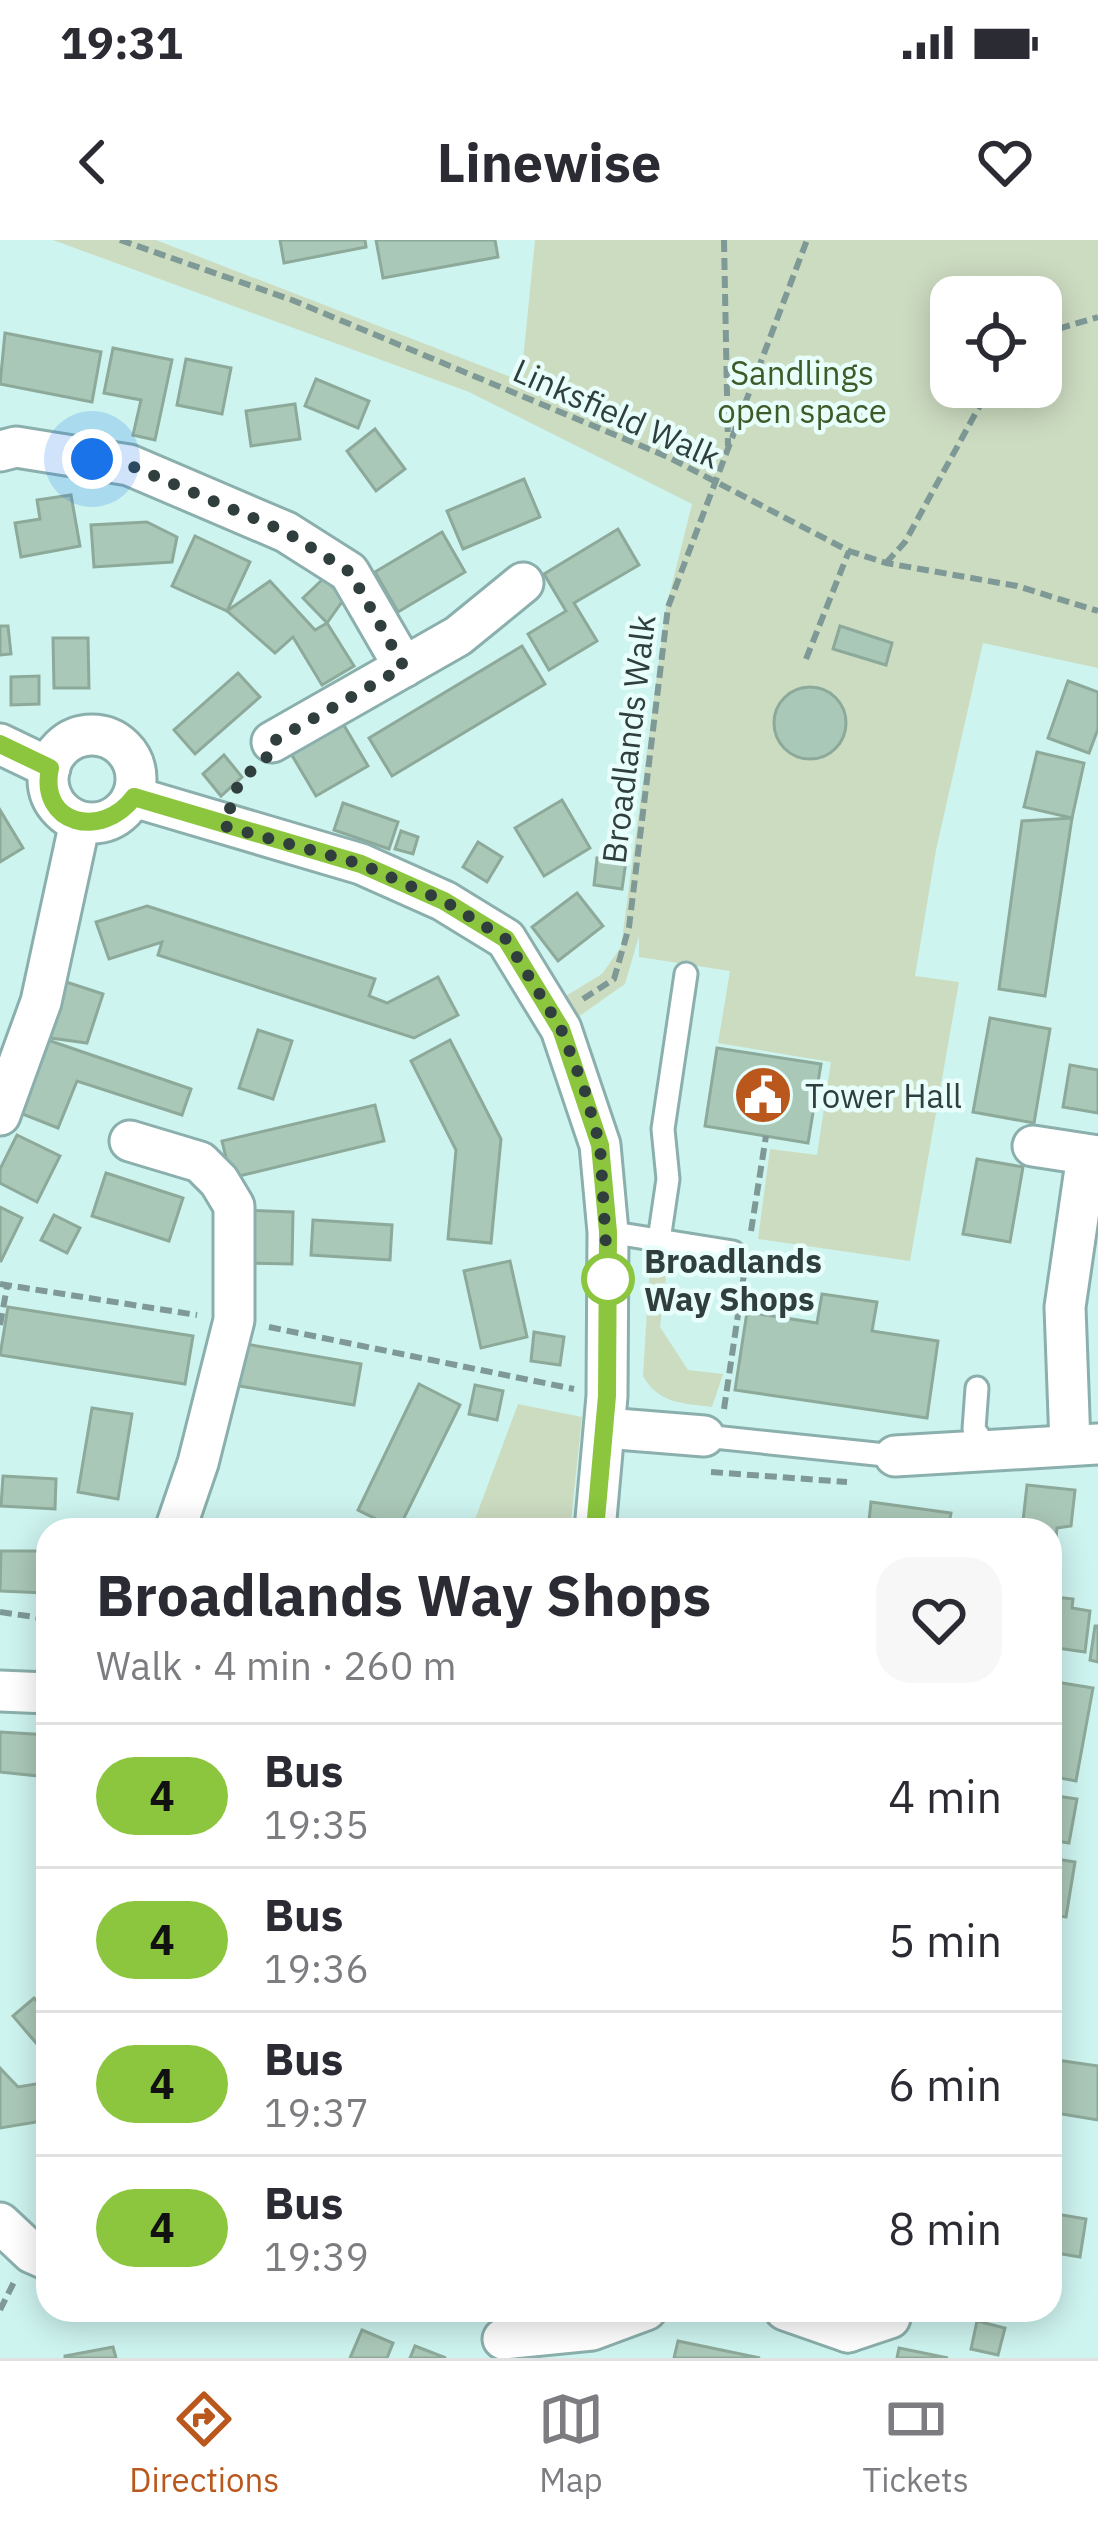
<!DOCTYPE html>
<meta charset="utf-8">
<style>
:root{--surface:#fff;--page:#f7f7f7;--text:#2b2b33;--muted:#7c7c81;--line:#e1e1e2;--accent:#b9571c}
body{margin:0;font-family:"IBM Plex Sans",sans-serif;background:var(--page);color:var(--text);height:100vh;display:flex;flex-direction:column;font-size:45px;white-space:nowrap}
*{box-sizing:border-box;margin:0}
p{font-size:39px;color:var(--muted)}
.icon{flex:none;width:66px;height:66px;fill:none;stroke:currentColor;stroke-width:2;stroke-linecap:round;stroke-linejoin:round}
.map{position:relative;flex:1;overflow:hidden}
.side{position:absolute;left:36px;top:1278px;width:1026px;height:804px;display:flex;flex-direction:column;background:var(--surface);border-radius:36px;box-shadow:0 6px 30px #0003}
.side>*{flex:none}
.badge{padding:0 24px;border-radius:39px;font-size:42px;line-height:78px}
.tools{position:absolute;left:930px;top:36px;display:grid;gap:24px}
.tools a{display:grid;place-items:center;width:132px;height:132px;border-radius:24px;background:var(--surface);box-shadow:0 6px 30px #0003;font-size:60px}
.you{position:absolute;width:60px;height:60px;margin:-30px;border:9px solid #fff;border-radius:50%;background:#1a73e8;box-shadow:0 0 0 18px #1a73e833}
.map>.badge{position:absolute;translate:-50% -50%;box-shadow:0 0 0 6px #fff}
.round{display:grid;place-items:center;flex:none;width:126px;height:126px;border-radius:36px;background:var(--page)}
.summary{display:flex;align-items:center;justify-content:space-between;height:204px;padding:0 60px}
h1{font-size:57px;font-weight:700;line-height:90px}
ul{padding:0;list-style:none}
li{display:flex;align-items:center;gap:36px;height:144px;padding:0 60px;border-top:3px solid var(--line)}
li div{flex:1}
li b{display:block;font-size:45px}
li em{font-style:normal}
li .badge{min-width:132px;font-weight:700;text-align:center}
.status{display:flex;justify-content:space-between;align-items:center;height:84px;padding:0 60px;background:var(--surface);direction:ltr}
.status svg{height:33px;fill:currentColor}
header{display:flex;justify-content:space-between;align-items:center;height:156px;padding:0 60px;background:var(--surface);font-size:54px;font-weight:700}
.menu{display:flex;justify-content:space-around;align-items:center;height:168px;border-top:3px solid var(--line);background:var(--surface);font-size:33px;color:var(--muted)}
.menu a{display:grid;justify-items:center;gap:6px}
.menu .current{color:var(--accent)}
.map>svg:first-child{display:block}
.green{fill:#ccdcc1;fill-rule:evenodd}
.building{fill:#aac8b8;stroke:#8da99a;stroke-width:3}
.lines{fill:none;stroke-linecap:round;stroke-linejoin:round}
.lane-casing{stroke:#8bafac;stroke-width:27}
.street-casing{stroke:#8bafac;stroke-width:45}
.path{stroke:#7e9996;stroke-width:6;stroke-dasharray:12 6;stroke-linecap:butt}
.lane{stroke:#fff;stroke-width:21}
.street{stroke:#fff;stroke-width:39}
.line-casing{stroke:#fff;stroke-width:27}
.line{stroke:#8bc63e;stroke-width:18}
.walk{stroke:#303f3e;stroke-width:12;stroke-dasharray:0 21.6}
.stop-dot{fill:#fff;stroke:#8bc63e;stroke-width:6}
.labels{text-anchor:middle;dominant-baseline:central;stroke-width:9;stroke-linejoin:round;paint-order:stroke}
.park-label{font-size:33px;fill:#3e5a27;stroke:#e7fefb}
.street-label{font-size:33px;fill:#303f3e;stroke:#e7fefb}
.poi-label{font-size:33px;fill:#303f3e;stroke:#e7fefb;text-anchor:start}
.stop-label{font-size:33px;font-weight:bold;fill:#303f3e;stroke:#e7fefb;text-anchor:start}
</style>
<div class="status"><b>19:31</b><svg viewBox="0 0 49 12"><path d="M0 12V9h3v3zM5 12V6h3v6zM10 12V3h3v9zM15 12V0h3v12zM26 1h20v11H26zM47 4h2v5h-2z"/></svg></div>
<header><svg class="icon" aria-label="back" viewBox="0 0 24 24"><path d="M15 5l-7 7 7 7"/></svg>Linewise<svg class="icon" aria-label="heart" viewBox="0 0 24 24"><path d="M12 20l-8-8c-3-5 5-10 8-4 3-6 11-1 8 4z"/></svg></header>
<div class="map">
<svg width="1098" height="2118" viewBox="0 0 1098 2118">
<rect width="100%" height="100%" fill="#cef4f0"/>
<g class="green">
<path d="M 53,0 L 156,0 L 521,141 L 535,0 L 1098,0 L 1098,428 L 983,403 L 936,610 L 915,736 L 959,742 L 910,1021 L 758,999 L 770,909 L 817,915 L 831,822 L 718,803 L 730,731 L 639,717 L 639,696 L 625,744 L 561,789 L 546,768 L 602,734 L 621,707 L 666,368 L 692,264 L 469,152 ZM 951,57 L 1041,57 L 1041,147 L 951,147 Z"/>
<path d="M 651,1006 L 669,1011 L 660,1087 L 688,1130 L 723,1134 L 712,1167 C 682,1163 659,1164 643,1136 Z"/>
<path d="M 518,1164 L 582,1177 L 570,1290 L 471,1290 Z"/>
</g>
<g class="building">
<path d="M 280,0 L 365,0 L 366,7 L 284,23 Z"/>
<path d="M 376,0 L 495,0 L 498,17 L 383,38 Z"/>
<path d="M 5,93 L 101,112 L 92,162 L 0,144 Z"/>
<path d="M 113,108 L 172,120 L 155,200 L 133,195 L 141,160 L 104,153 Z"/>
<path d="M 186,119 L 231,128 L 222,174 L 177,165 Z"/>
<path d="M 316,139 L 369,161 L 358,188 L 305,166 Z"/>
<path d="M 295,164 L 300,199 L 251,206 L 246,171 Z"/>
<path d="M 375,189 L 405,229 L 376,251 L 347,211 Z"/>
<path d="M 524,239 L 540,277 L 463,309 L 447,271 Z"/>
<path d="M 71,255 L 80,306 L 21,317 L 15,283 L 40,279 L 37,260 Z"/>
<path d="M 147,282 L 177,297 L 172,322 L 94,327 L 91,285 Z"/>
<path d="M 618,289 L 639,325 L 574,363 L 597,401 L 549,430 L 528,394 L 566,371 L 544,334 Z"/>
<path d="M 442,292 L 465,332 L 398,372 L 375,332 Z"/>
<path d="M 195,296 L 250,322 L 227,371 L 172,346 Z"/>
<path d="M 324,338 L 344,359 L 327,383 L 303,358 Z"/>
<path d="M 270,341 L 315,390 L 327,383 L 354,426 L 322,445 L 293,397 L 275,413 L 227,371 Z"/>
<path d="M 0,386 L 8,386 L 11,414 L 0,415 Z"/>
<path d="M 840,386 L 892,403 L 886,425 L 833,409 Z"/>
<path d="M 53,398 L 88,398 L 89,448 L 54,448 Z"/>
<path d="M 522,406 L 545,444 L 392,536 L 369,498 Z"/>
<path d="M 238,433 L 260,457 L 195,514 L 174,490 Z"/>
<path d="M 39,436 L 39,464 L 11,465 L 11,437 Z"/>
<path d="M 1068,441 L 1098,452 L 1098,489 L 1089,513 L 1048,498 Z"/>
<circle cx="810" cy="483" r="36"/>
<path d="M 342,482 L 368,526 L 316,556 L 290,512 Z"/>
<path d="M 1037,512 L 1084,523 L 1072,578 L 1024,567 Z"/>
<path d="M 224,515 L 242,537 L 221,556 L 203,534 Z"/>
<path d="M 562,560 L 590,608 L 544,636 L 515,588 Z"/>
<path d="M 343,563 L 398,582 L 389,609 L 334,590 Z"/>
<path d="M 0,570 L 23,608 L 0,622 Z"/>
<path d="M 1072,578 L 1045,756 L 999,749 L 1022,581 Z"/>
<path d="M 401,591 L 418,597 L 413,614 L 395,609 Z"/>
<path d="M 478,602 L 502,617 L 487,642 L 463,627 Z"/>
<path d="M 597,618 L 626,621 L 622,649 L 594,645 Z"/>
<path d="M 577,653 L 603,686 L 558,721 L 532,687 Z"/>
<path d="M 147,666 L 375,739 L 369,756 L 387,763 L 438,737 L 458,775 L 414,798 L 158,715 L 162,702 L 109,719 L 96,682 Z"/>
<path d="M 54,738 L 103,754 L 87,803 L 36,796 Z"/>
<path d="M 990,778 L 1050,789 L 1034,883 L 973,872 Z"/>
<path d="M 258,790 L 292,801 L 273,859 L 239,848 Z"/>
<path d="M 36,796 L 191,849 L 182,875 L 77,841 L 58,888 L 7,868 Z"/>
<path d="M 450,800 L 501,899 L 491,1003 L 448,999 L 456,910 L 411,821 Z"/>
<path d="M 717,808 L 821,824 L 808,903 L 705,886 Z"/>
<path d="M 1070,825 L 1098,830 L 1098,873 L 1063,867 Z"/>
<path d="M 375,865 L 384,901 L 231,938 L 222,901 Z"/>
<path d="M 17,895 L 60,916 L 37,962 L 0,943 L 0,929 Z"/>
<path d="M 977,919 L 1023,927 L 1010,1002 L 963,994 Z"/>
<path d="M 106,933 L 183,958 L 169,1001 L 92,976 Z"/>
<path d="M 0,967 L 22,978 L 1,1021 L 0,1021 Z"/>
<path d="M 242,970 L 293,972 L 292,1024 L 241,1023 Z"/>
<path d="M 54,975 L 80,988 L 67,1013 L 41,1000 Z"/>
<path d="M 313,980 L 392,985 L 390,1020 L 311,1015 Z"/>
<path d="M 510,1021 L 527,1097 L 481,1108 L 464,1031 Z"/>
<path d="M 822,1054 L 877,1062 L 872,1091 L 938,1101 L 927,1178 L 735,1150 L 747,1072 L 817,1083 Z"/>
<path d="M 8,1067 L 193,1096 L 185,1144 L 0,1115 Z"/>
<path d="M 534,1092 L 564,1097 L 560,1125 L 531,1121 Z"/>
<path d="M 228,1101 L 361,1124 L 354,1165 L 221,1143 Z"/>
<path d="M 419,1144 L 460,1165 L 398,1290 L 358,1270 Z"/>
<path d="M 475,1145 L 503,1151 L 497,1180 L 469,1174 Z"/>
<path d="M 92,1168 L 132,1174 L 118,1259 L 78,1252 Z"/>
<path d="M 3,1236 L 56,1239 L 55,1269 L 1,1266 Z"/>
<path d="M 1027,1245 L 1075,1250 L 1071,1286 L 1057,1288 L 1055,1307 L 1050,1306 L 1050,1290 L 1022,1290 Z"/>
<path d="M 871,1262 L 951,1273 L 948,1290 L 868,1290 Z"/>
<path d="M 1,1311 L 47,1311 L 45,1353 L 0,1351 Z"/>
<path d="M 1055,1357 L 1073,1359 L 1072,1368 L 1090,1371 L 1085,1412 L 1050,1407 L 1050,1365 L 1053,1365 Z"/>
<path d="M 1095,1386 L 1098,1386 L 1098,1422 L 1090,1420 Z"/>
<path d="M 1050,1441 L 1093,1448 L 1076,1541 L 1050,1536 Z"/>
<path d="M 0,1492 L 48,1495 L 48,1537 L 0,1532 Z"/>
<path d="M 1050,1555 L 1077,1559 L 1069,1603 L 1050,1600 Z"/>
<path d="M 1050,1618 L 1075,1622 L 1066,1677 L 1050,1674 Z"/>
<path d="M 34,1758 L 48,1774 L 48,1817 L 13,1776 Z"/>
<path d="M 1050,1819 L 1098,1826 L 1098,1880 L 1050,1872 Z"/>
<path d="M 0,1828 L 18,1847 L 48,1842 L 48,1880 L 0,1888 Z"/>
<path d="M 1056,1974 L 1086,1979 L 1080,2017 L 1050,2012 Z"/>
<path d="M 977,2081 L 1005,2088 L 998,2115 L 971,2109 Z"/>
<path d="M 362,2090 L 393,2103 L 387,2118 L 350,2118 Z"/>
<path d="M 678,2101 L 760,2118 L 674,2118 Z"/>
<path d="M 415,2106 L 446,2118 L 410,2118 Z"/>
<path d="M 113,2107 L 116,2118 L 65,2118 L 65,2116 Z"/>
<path d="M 899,2108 L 948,2118 L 897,2118 Z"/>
</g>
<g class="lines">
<defs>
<g id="lane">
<path d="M 608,992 L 733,1012"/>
<path d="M 659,1000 L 668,939 L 663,889 L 686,734"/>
<path d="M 977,1148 L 974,1189 L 988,1210"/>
<path d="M 704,1196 L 895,1216"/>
</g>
<g id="street">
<path d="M 0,211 L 16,207 L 129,225 L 286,292 L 349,332 L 404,427"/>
<circle cx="92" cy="539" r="44"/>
<path d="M 272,502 L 458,396 L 523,343"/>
<path d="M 0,504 L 50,528"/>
<path d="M 134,557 L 361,624 L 444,661 L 506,699 L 561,789 L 600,905 L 608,992 L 607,1156 L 595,1290"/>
<path d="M 0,875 L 41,762 L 80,582"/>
<path d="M 130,901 L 200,922 L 219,941 L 234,966 L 234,1080 L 198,1223 L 175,1290"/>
<path d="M 1033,906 L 1098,916"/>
<path d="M 605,1188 L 704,1196"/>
<path d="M 1070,1204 L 1065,1067 L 1087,915"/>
<path d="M 895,1216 L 1098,1204"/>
<path d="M 0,1451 L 48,1453"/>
<path d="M 0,1983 L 32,2013 L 48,2020"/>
<path d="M 785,2070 L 848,2092"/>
<path d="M 848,2092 L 890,2078"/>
<path d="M 503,2099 L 592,2090 L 646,2070"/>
</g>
</defs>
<use href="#lane" class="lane-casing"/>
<use href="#street" class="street-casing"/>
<g class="path">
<path d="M 120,0 L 292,60 L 668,217 L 849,311 L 886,323 L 1017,346 L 1098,371"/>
<path d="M 724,0 L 728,206"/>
<path d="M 1041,94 L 1098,77"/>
<path d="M 886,323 L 905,302 L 990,147"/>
<path d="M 806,419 L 849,311"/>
<path d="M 583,759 L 614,739 L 629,687 L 668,367 L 807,0"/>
<path d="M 751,991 L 766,896"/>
<path d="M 0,1044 L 197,1075"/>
<path d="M 0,1085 L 7,1047"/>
<path d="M 269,1087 L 574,1149"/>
<path d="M 724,1169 L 744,1034"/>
<path d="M 711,1232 L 847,1242"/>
<path d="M 0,1372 L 48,1379"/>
<path d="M 0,2070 L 15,2040"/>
</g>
<use href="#lane" class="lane"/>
<use href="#street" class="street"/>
</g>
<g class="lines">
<defs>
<path id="line" d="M 0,504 L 50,528 C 38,585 102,600 134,557 L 361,624 L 444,661 L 506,699 L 561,789 L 600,905 L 608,992 L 607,1156 L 595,1290"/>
</defs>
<use href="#line" class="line-casing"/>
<use href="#line" class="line"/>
<path class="walk" d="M 92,219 L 129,225 L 286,292 L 350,332 L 404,427 L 272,502 L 270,514 L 239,542 L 224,586 L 361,624 L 444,661 L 506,699 L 561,789 L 584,848 L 600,905 L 608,1039"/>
</g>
<defs>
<symbol id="civic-disc" viewBox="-11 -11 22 22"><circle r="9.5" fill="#b9571c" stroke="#e7fefb"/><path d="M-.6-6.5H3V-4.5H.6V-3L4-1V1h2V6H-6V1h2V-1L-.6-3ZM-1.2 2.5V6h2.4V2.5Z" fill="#fff"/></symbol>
</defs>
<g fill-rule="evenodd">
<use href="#civic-disc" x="730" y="822" width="66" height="66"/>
</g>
<circle class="stop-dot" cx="608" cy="1039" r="24"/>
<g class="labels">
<g class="park-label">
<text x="802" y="132">Sandlings<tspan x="802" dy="38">open space</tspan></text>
</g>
<g class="street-label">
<text transform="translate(617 173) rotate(24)">Linksfield Walk</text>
<text transform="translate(628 499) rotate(-83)">Broadlands Walk</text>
</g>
<g class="poi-label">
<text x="805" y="855">Tower Hall</text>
</g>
<g class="stop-label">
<text x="644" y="1020">Broadlands<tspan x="644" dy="38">Way Shops</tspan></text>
</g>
</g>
</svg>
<div class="tools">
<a><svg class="icon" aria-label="locate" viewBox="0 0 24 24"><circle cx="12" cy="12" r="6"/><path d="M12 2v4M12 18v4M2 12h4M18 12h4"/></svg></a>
</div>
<div class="you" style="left:92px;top:219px"></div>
<section class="side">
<div class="summary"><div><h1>Broadlands Way Shops</h1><p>Walk · 4 min · 260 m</p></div><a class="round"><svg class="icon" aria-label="heart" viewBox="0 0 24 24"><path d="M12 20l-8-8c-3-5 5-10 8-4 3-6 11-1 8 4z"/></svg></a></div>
<ul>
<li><span class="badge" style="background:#8bc63e;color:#111">4</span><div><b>Bus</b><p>19:35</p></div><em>4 min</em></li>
<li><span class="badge" style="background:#8bc63e;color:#111">4</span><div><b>Bus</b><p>19:36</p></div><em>5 min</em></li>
<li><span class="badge" style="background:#8bc63e;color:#111">4</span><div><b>Bus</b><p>19:37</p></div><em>6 min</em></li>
<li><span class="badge" style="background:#8bc63e;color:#111">4</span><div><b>Bus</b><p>19:39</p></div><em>8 min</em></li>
</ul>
</section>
</div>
<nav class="menu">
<a class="current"><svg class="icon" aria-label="directions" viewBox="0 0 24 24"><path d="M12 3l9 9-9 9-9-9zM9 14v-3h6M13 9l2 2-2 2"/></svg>Directions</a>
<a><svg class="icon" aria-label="map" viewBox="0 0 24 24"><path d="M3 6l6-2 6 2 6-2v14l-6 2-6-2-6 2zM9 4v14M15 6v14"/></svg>Map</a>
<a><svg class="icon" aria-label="tickets" viewBox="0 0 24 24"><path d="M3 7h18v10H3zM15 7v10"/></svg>Tickets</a>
</nav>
